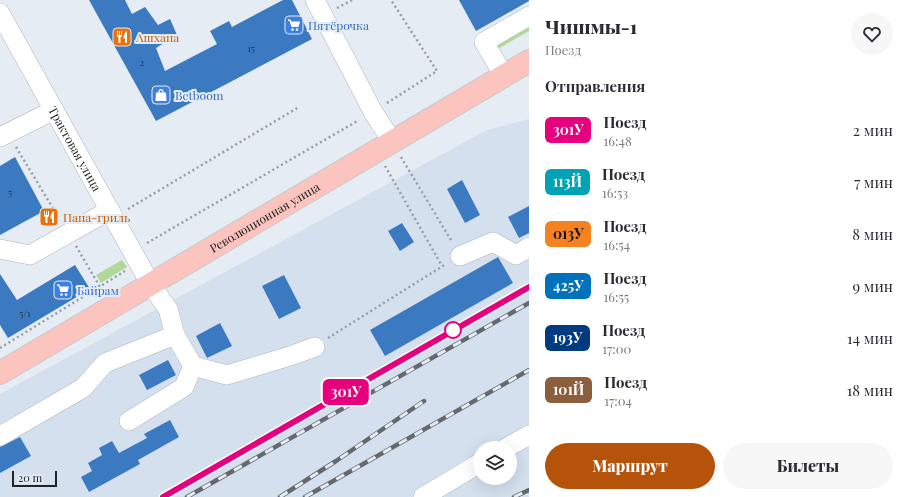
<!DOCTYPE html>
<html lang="ru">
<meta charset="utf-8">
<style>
:root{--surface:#fff;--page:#f7f7f7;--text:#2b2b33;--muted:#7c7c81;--accent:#b45309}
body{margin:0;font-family:"Playfair Display",serif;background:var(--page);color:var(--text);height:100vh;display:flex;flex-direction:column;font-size:15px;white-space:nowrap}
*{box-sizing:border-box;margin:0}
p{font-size:13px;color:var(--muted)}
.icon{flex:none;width:22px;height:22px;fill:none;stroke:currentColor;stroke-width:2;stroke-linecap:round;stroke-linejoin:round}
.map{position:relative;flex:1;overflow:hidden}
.details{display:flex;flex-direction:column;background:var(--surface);width:380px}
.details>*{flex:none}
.badge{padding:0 8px;border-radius:6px;font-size:14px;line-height:26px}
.controls{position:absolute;left:473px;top:441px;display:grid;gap:8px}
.controls a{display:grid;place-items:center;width:44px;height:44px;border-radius:50%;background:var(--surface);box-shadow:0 4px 16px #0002;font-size:20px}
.scale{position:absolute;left:12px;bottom:10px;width:45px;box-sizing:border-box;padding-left:4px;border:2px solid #202225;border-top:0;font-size:11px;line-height:14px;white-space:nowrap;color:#202225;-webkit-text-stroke:3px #e5ecf4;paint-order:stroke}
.map>.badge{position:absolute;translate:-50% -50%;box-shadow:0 0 0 2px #fff}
h2{padding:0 16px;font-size:15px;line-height:36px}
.round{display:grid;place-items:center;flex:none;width:42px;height:42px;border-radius:21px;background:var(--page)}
.headline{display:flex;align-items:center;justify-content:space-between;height:68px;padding:0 16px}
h1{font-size:19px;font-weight:800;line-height:30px}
.button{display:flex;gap:8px;margin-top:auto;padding:8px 16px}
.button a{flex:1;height:46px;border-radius:24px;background:var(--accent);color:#fff;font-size:16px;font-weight:800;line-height:46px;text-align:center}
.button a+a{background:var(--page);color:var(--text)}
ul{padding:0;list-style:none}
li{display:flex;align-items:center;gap:12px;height:52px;padding:0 16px}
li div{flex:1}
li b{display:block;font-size:15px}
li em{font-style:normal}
li .badge{min-width:44px;font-weight:700;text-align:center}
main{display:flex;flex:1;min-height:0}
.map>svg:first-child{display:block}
.built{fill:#d4e0ee;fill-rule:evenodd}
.green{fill:#b1d899}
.building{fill:#3b7ac0}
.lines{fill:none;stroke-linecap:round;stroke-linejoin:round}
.minor-casing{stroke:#afb5bd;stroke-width:20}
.major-casing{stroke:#c9cacb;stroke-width:24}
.path{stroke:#999ea4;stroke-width:2.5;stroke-dasharray:2 3;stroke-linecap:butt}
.minor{stroke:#fff;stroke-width:19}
.major{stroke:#fbc4be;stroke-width:22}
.rail-casing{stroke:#65696e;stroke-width:4.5}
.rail{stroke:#e5ecf4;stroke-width:3;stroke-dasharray:9;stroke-linecap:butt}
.line-casing{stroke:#fff;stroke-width:9}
.line{stroke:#e6007e;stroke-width:6}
.stop-dot{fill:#fff;stroke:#e6007e;stroke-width:2}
.labels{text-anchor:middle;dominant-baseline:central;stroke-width:4;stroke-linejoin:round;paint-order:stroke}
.number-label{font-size:10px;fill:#27384c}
.shop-label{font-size:12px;fill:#366cbe;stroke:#e5ecf4;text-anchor:start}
.food-label{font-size:12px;fill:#c56008;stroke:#e5ecf4;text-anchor:start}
.street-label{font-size:12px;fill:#202225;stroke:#e5ecf4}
</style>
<main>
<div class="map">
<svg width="529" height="497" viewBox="0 0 529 497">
<rect width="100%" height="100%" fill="#e5ecf4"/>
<path class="built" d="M 529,119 L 529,497 L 0,497 L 0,394 L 487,130 ZM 480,448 L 510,448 L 510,478 L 480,478 Z"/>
<g class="green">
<path d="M 529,22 L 529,31 L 496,50 L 492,43 Z"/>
<path d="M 122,260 L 127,267 L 101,283 L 96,275 Z"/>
</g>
<g class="building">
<path d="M 89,0 L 125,0 L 132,14 L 145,7 L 158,25 L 170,19 L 177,35 L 156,48 L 165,71 L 217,44 L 210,31 L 229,21 L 232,27 L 283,0 L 292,0 L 312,39 L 156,121 Z"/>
<path d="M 459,0 L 529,0 L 529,1 L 476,31 Z"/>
<path d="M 15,157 L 44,211 L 0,235 L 0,166 Z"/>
<path d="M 462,180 L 480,215 L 465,223 L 447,189 Z"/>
<path d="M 529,206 L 529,233 L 519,238 L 508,217 Z"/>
<path d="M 402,223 L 414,242 L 400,251 L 388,231 Z"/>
<path d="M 498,257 L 513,283 L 385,356 L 370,330 Z"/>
<path d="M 75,265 L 90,289 L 8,338 L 0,325 L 0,274 L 17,300 Z"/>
<path d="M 284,275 L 301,308 L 279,319 L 262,286 Z"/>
<path d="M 220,323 L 232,346 L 207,358 L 196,336 Z"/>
<path d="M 168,360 L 176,375 L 147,390 L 139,375 Z"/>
<path d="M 170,420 L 179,437 L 138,460 L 140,464 L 89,492 L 81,477 L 92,471 L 88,463 L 102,455 L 99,448 L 112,441 L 119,453 L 147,438 L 144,434 Z"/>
<path d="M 20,437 L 31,456 L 0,473 L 0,447 Z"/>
</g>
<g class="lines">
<defs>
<g id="minor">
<path d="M 315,0 L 373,112 L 392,141"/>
<path id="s1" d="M 0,13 L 151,285 L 168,309 L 175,335 L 193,366 L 184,387 L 129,421"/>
<path d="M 504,76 L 484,42 L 529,16"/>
<path d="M 0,137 L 54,110"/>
<path d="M 0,249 L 30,255 L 110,210"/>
<path d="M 460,256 L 493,242 L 516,255 L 529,247"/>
<path d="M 193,366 L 227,375 L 290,356 L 315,347"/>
<path d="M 0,436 L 83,388 L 105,363 L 175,335"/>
<path d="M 506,448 L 529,435"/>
<path d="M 423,497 L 480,463"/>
</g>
<g id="major">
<path id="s2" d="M 0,373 L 529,61"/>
</g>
</defs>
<use href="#minor" class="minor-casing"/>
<use href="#major" class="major-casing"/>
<g class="path">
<path d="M 337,8 L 352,0"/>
<path d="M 387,103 L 437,71 L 391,0"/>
<path d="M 16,147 L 60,220"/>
<path d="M 401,157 L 452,242"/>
<path d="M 385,166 L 442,266"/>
<path d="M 128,209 L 299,107"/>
<path d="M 147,243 L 359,120"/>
<path d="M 76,246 L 100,287"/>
<path d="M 328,338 L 446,264"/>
<path d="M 0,348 L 125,271"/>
</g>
<use href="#minor" class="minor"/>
<use href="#major" class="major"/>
<defs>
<g id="rail">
<path d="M 163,497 L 529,287"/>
<path d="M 187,497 L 529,303"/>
<path d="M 280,497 L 336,461 L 424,401"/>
<path d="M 305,497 L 529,370"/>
<path d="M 514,497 L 529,490"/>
</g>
</defs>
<use href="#rail" class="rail-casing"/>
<use href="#rail" class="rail"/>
</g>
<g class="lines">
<defs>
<path id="line" d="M 163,497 L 529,287"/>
</defs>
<use href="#line" class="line-casing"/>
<use href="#line" class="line"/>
</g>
<defs>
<symbol id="supermarket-square" viewBox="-11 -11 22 22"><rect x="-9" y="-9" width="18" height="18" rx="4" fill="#3f7fe0" stroke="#e5ecf4"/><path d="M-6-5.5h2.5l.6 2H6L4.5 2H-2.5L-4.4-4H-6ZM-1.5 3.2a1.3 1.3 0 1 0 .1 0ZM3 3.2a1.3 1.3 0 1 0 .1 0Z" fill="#fff"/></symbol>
<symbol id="restaurant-square" viewBox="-11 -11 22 22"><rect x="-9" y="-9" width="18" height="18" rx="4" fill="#e8710a" stroke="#e5ecf4"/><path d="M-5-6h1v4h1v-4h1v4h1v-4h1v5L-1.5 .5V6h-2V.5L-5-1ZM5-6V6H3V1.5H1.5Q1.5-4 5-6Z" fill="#fff"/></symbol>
<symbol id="shop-square" viewBox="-11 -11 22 22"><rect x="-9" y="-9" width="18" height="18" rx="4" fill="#3f7fe0" stroke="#e5ecf4"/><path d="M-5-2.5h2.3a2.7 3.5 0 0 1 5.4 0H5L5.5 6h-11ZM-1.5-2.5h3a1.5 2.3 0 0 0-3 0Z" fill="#fff"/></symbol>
</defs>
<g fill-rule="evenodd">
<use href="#supermarket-square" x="283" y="14" width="22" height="22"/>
<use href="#restaurant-square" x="111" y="26" width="22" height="22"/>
<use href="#shop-square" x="150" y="84" width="22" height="22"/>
<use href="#restaurant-square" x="38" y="206" width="22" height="22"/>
<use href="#supermarket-square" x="52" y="279" width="22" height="22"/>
</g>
<circle class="stop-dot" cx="453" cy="330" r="8"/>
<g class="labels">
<g class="number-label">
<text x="251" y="48">15</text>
<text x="142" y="62">2</text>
<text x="10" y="192">5</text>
<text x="25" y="313">5/1</text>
</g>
<g class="shop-label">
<text x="308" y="25">Пятёрочка</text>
<text x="175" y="95">Betboom</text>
<text x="77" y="290">Байрам</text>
</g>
<g class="food-label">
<text x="136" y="37">Ашхана</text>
<text x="63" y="217">Папа-гриль</text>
</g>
<g class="street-label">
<text stroke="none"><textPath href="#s1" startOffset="155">Трактовая улица</textPath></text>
<text stroke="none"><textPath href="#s2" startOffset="307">Революционная улица</textPath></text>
</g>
</g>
</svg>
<div class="controls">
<a><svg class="icon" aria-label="layers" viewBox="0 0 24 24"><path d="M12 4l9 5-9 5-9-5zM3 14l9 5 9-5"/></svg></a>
</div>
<div class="scale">20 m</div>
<b class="badge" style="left:346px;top:392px;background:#e6007e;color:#fff">301У</b>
</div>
<section class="details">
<div class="headline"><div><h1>Чишмы-1</h1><p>Поезд</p></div><a class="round"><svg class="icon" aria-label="heart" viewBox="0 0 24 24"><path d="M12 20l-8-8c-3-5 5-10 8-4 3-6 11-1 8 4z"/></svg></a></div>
<h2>Отправления</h2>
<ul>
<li><span class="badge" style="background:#e6007e;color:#fff">301У</span><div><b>Поезд</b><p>16:48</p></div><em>2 мин</em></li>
<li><span class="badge" style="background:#00a3b4;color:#fff">113Й</span><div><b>Поезд</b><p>16:53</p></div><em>7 мин</em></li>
<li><span class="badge" style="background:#f58220;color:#111">013У</span><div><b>Поезд</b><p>16:54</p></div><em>8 мин</em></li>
<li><span class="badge" style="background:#0072bc;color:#fff">425У</span><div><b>Поезд</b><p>16:55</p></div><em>9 мин</em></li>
<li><span class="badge" style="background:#003b80;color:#fff">193У</span><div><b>Поезд</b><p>17:00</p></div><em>14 мин</em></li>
<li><span class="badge" style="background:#8b5e3c;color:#fff">101Й</span><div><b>Поезд</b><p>17:04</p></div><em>18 мин</em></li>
</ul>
<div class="button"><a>Маршрут</a><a>Билеты</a></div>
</section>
</main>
